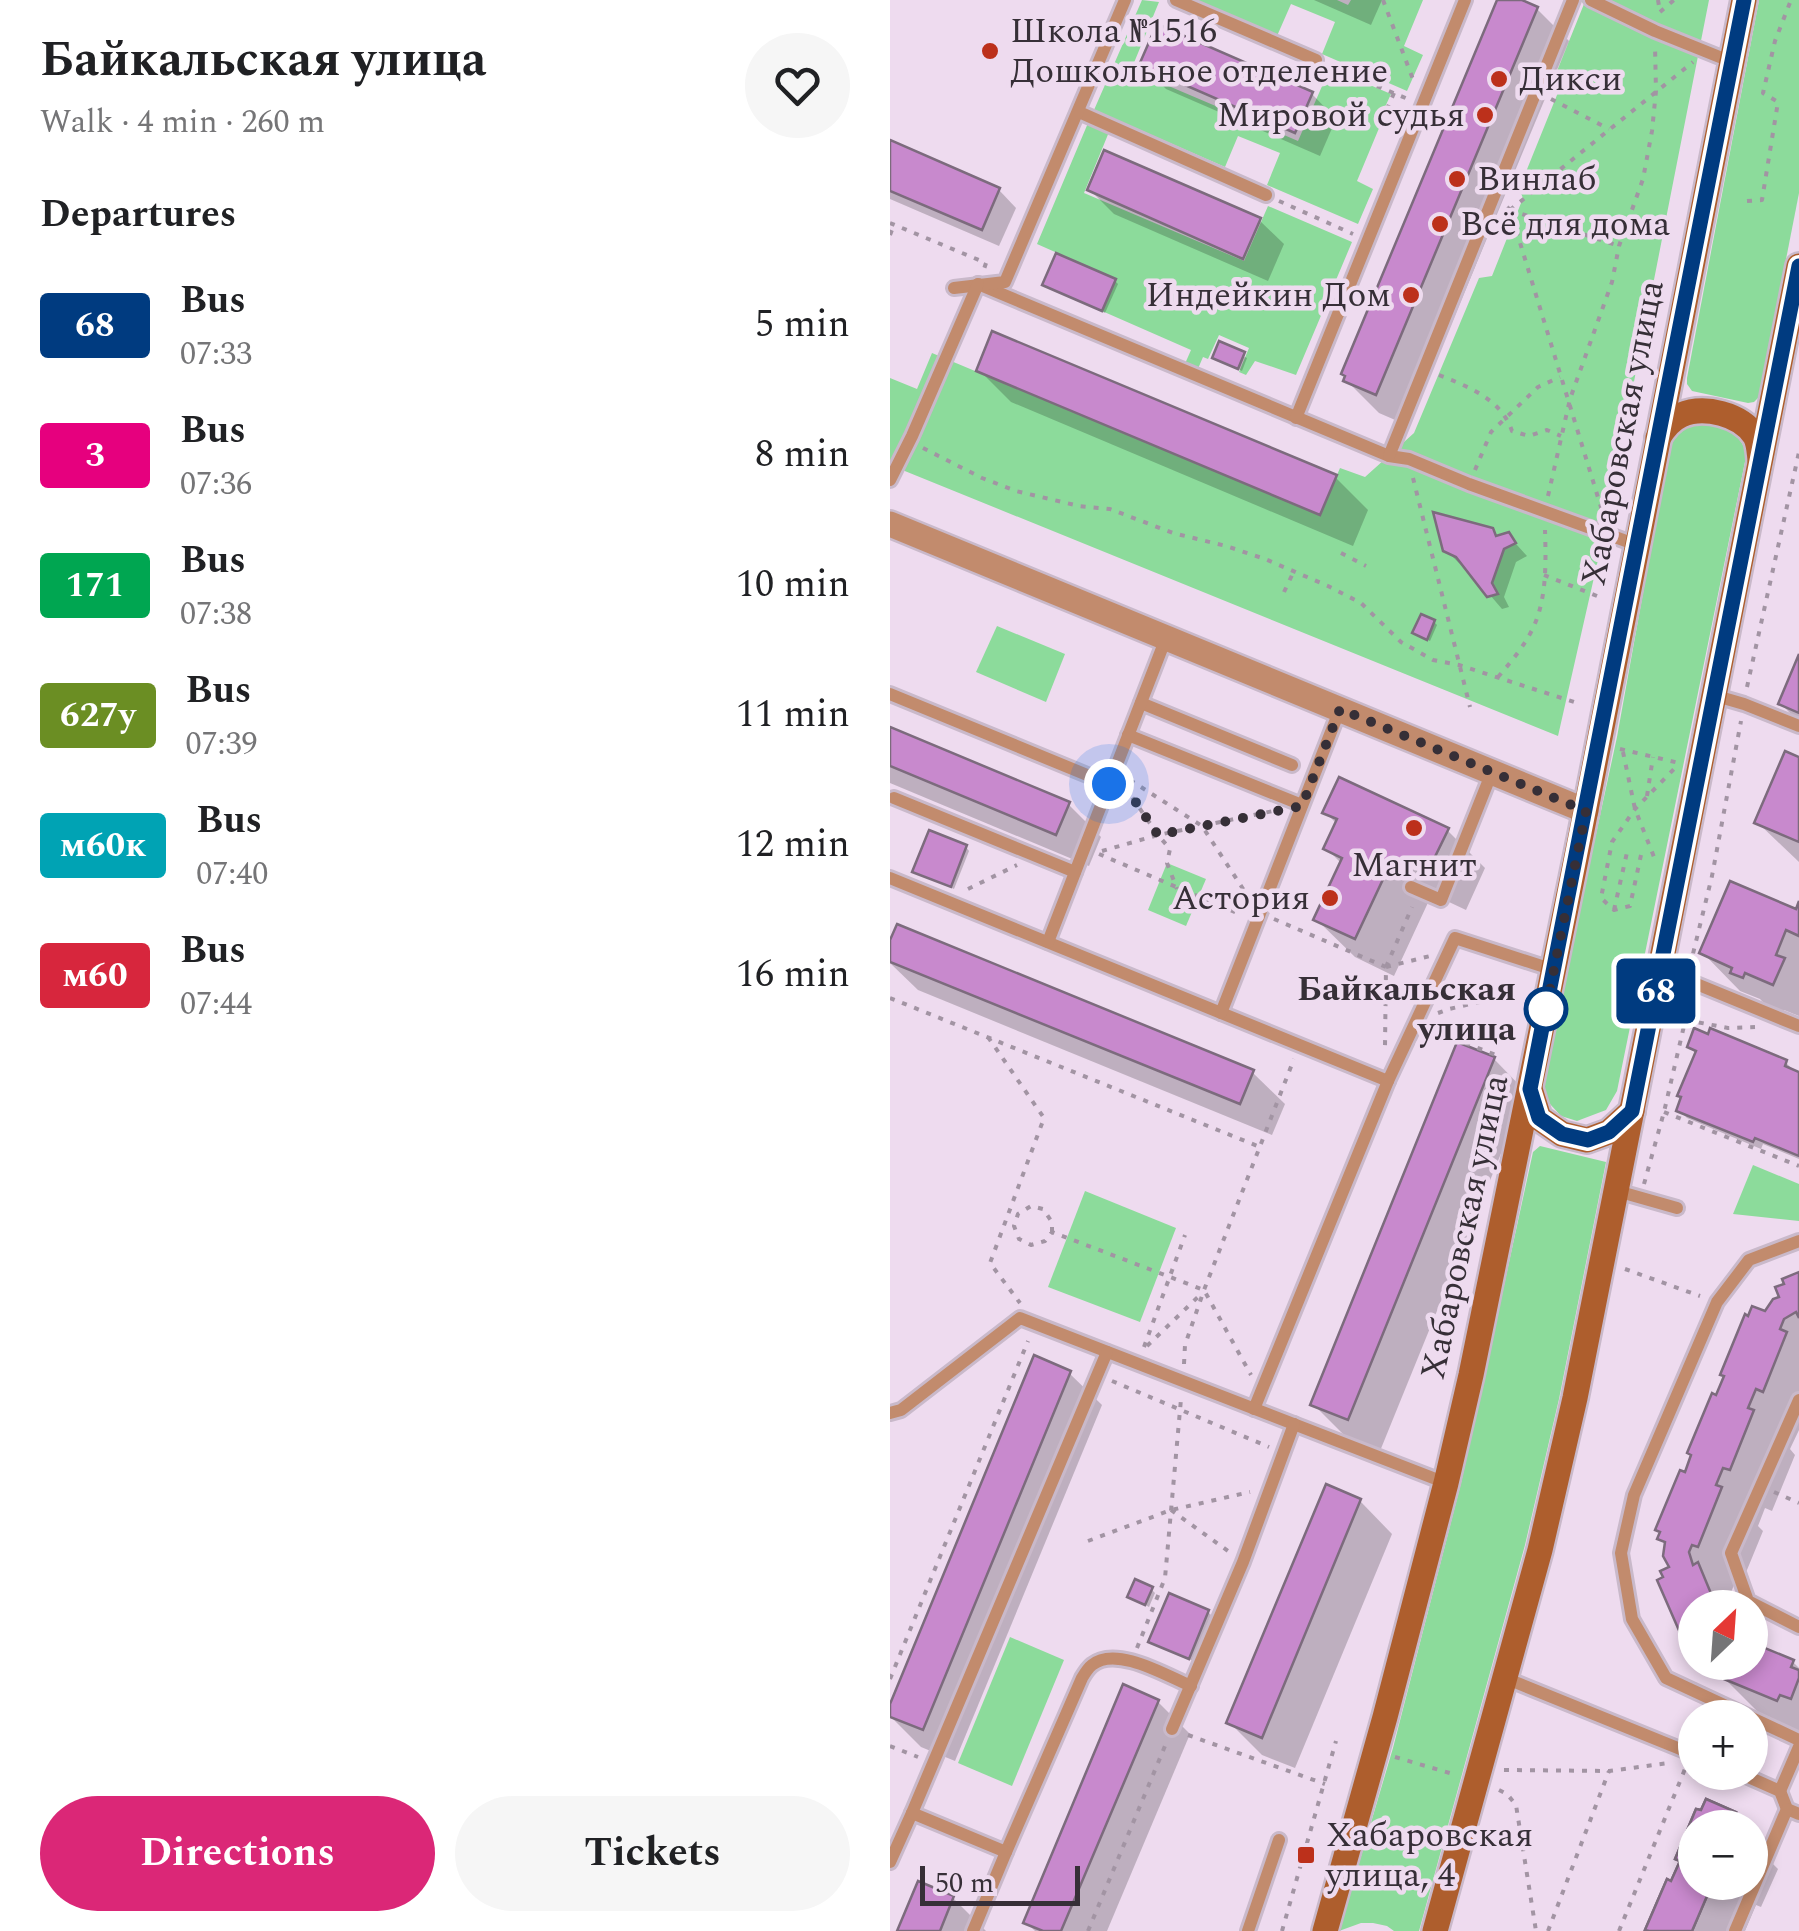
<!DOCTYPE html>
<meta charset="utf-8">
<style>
:root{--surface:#fff;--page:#f6f6f6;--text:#202124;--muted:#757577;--accent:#db2777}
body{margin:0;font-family:Spectral,serif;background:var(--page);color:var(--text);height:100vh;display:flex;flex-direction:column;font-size:38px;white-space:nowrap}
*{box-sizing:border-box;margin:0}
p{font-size:32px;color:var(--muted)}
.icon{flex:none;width:55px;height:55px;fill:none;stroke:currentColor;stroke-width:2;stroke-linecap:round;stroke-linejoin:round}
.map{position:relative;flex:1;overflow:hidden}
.side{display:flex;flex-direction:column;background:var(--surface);width:890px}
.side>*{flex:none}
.badge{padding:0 20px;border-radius:8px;font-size:35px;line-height:65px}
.needle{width:65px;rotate:25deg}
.controls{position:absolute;left:788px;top:1590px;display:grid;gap:20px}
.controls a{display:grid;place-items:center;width:90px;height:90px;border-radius:50%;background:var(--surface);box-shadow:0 5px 15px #0003;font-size:50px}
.scale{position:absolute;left:30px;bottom:25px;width:160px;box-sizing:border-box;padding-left:10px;border:5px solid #362f37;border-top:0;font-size:28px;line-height:35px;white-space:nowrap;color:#362f37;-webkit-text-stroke:8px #eedbef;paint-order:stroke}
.you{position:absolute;width:50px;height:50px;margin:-25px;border:8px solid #fff;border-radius:50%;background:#1a73e8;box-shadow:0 0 0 15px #1a73e833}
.map>.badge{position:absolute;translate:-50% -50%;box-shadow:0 0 0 5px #fff}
h2{padding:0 40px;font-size:38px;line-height:90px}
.round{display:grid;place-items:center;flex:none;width:105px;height:105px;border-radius:52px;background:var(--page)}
.headline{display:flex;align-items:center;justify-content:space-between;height:170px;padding:0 40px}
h1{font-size:48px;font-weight:700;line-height:75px}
.button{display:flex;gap:20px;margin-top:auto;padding:20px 40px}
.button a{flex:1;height:115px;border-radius:60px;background:var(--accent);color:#fff;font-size:40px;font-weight:700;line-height:115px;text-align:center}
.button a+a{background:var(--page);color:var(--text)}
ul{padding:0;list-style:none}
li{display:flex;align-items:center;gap:30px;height:130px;padding:0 40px}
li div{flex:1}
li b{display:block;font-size:38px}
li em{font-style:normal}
li .badge{min-width:110px;font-weight:700;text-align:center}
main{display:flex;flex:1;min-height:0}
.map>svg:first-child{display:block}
.green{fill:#8cdb9b}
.shadow{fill:#0003}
.building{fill:#c889cd;stroke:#7c6b7d;stroke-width:2.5}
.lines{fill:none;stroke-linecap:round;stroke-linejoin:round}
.service-casing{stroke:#c9b9ca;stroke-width:18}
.tertiary-casing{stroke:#c9b9ca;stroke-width:30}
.secondary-casing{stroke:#c9b9ca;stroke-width:30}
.path{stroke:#a294a3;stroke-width:4;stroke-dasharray:5 8;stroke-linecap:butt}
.service{stroke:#c28b6d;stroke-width:12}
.tertiary{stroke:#c28b6d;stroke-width:25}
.secondary{stroke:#ae5e2d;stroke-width:25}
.line-casing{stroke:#fff;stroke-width:22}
.line{stroke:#003b80;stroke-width:15}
.walk{stroke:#362f37;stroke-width:10;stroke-dasharray:0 18}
.poi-dot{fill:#bc301b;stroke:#eedbef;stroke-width:4}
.stop-dot{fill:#fff;stroke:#003b80;stroke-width:5}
.labels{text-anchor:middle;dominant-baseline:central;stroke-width:9;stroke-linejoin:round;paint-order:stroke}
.poi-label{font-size:35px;fill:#362f37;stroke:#eedbef;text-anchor:start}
.street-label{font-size:35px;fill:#362f37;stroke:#eedbef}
.stop-label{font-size:35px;font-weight:bold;fill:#362f37;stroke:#eedbef;text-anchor:end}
</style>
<main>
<section class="side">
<div class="headline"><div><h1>Байкальская улица</h1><p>Walk · 4 min · 260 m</p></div><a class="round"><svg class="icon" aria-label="heart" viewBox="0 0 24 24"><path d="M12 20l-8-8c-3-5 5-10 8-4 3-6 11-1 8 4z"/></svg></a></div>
<h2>Departures</h2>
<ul>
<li><span class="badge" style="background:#003b80;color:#fff">68</span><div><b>Bus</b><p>07:33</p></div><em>5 min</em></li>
<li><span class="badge" style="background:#e6007e;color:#fff">3</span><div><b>Bus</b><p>07:36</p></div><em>8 min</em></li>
<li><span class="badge" style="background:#00a651;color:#fff">171</span><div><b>Bus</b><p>07:38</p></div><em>10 min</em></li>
<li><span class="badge" style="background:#6b8e23;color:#fff">627у</span><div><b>Bus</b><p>07:39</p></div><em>11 min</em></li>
<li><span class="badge" style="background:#00a3b4;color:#fff">м60к</span><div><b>Bus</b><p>07:40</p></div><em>12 min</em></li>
<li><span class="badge" style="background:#d7263d;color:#fff">м60</span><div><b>Bus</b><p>07:44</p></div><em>16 min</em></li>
</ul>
<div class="button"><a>Directions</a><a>Tickets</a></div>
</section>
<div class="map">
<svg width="909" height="1931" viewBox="0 0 909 1931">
<rect width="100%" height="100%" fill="#eedbef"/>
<g class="green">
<path d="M 252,0 L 269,2 L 241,70 L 408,141 L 440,68 L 501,94 L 495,107 L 497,109 L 467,181 L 483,189 L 468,224 L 377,185 L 390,153 L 348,136 L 335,167 L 204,110 Z"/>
<path d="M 301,0 L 447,0 L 458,5 L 461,0 L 533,0 L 514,46 L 533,55 L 517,91 L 432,54 L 445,22 L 401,4 L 387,36 Z"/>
<path d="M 690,0 L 819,0 L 715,529 L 668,736 L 0,465 L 0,378 L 27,389 L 42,353 L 430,515 L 450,468 L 475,477 L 524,433 L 589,278 L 602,276 L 633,198 L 629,189 L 669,90 L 665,76 L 694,4 Z"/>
<path d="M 869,0 L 909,0 L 909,193 L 869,397 L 864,402 L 858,403 L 802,391 L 797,384 L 797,378 Z"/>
<path d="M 198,123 L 219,132 L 194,193 L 354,261 L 378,206 L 462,242 L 406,375 L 365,361 L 356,375 L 349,372 L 359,348 L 329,335 L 318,359 L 313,357 L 307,371 L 294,366 L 301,350 L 212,311 L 226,279 L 147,244 Z"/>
<path d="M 819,423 C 839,428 848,434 857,452 L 727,1091 L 716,1110 L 687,1121 L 671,1116 L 660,1104 L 652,1084 L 727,737 L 781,438 L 783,433 L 795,427 Z"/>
<path d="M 107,626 L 175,654 L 156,702 L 86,672 Z"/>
<path d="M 277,863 L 316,879 L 296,926 L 258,910 Z"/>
<path d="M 650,1146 L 716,1162 L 669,1399 L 635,1545 L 529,1931 L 504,1931 L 497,1926 L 483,1923 L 471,1923 L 449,1931 L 503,1748 L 571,1483 L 643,1152 Z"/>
<path d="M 863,1165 L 909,1184 L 909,1221 L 843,1214 Z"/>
<path d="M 195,1191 L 286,1228 L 250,1322 L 158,1287 Z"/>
<path d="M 120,1637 L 174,1660 L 122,1786 L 68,1763 Z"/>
</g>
<g class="shadow">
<path d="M 424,0 L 492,0 L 481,25 Z"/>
<path d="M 616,0 L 626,0 L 647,9 L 679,41 L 519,426 L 489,413 L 456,380 Z"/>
<path d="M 252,64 L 422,94 L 446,119 L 430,156 L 276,89 Z"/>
<path d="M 0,143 L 109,190 L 126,208 L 109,246 L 0,199 Z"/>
<path d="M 200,190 L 369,220 L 394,244 L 378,281 L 224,214 Z"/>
<path d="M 225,281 L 228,284 L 215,313 L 155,285 Z"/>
<path d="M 330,344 L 357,358 L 352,371 L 325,358 Z"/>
<path d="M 89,370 L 445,477 L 478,510 L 463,546 L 121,402 Z"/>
<path d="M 602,531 L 609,538 L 618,535 L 637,556 L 626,562 L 614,597 L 619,607 L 612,609 L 576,567 L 569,563 L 556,550 Z"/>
<path d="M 544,622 L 547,625 L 540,641 L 525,633 Z"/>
<path d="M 909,660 L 909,722 L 890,703 Z"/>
<path d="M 0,730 L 178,804 L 211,837 L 199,866 L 0,783 Z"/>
<path d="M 909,760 L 909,862 L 867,822 Z"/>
<path d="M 435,812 L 557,830 L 595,868 L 576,910 L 542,894 L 504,976 L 465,957 L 426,919 L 452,864 L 436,848 L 447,824 Z"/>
<path d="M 76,847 L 79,851 L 64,889 L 25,871 Z"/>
<path d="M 909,907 L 909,1016 L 894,1010 L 891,1015 L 881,1010 L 870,999 L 850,991 L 812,952 L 907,913 Z"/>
<path d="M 0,946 L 362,1072 L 395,1104 L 382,1135 L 28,990 L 0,963 Z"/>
<path d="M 800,1047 L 895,1062 L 909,1075 L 909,1159 L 873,1144 L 871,1149 L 797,1118 L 789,1110 L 807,1054 Z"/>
<path d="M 604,1059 L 636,1092 L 490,1451 L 455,1436 L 423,1404 Z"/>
<path d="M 909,1274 L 909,1430 L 900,1449 L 905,1455 L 882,1511 L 875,1508 L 868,1526 L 873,1531 L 850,1587 L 844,1585 L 840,1595 L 850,1607 L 805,1608 L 805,1650 L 796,1641 L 777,1546 L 770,1539 L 827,1398 L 875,1314 L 893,1298 Z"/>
<path d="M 179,1373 L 212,1405 L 65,1761 L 31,1747 L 0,1716 L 0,1710 Z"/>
<path d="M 470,1501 L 502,1534 L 405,1768 L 372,1755 L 339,1722 Z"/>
<path d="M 261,1589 L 265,1593 L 259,1607 L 240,1597 Z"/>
<path d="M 318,1612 L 321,1615 L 303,1661 L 261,1642 Z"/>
<path d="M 860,1632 L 866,1647 L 903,1662 L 909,1668 L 909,1733 L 874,1718 L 818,1662 L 860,1662 Z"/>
<path d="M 268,1702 L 300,1734 L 217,1931 L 145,1931 L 136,1922 Z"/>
<path d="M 808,1812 L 844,1814 L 858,1828 L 805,1828 L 805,1882 L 860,1882 L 860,1829 L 886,1856 L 883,1864 L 888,1869 L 871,1907 L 866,1905 L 855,1931 L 760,1931 L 782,1885 Z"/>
<path d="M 29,1884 L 63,1898 L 96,1931 L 10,1931 Z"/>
</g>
<g class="building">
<path d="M 607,0 L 632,0 L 648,7 L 486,395 L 453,381 L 455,376 L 451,374 Z"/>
<path d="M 267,24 L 423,92 L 405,133 L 249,65 Z"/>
<path d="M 0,140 L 110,188 L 92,230 L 0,191 Z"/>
<path d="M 214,150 L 371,218 L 353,259 L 197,190 Z"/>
<path d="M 166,253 L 226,279 L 212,311 L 152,285 Z"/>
<path d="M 102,331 L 447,475 L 430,515 L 86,371 Z"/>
<path d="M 329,341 L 355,352 L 348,369 L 322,358 Z"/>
<path d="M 543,512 L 603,528 L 606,536 L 619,532 L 626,543 L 614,549 L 602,583 L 608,594 L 597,597 L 566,557 L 553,551 Z"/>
<path d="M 531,614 L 545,620 L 537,640 L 522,633 Z"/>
<path d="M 909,654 L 909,713 L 888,704 Z"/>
<path d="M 0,727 L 180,802 L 166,835 L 0,766 Z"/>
<path d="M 895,751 L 909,757 L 909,842 L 864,823 Z"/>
<path d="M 449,777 L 559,828 L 537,873 L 503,858 L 465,939 L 423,920 L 452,858 L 433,849 L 447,819 L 432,813 Z"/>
<path d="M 39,830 L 77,845 L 61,887 L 22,872 Z"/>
<path d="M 840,881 L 906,909 L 909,901 L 909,936 L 896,930 L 886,955 L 895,958 L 883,985 L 855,973 L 853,978 L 840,973 L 842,968 L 809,953 Z"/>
<path d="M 7,924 L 364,1070 L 350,1104 L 0,962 L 0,940 Z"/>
<path d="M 804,1028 L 818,1034 L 820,1028 L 897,1060 L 895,1066 L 909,1072 L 909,1156 L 865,1138 L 863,1142 L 786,1111 L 791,1097 L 787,1096 L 806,1051 L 797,1047 Z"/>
<path d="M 567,1042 L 605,1057 L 458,1420 L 420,1405 Z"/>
<path d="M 909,1272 L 909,1318 L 906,1312 L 894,1319 L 890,1329 L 897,1332 L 873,1392 L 866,1389 L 858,1408 L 864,1410 L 840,1470 L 833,1468 L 826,1485 L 832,1487 L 808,1547 L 802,1545 L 799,1552 L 803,1565 L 808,1562 L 827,1608 L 805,1608 L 805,1648 L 803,1649 L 799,1640 L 794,1642 L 767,1580 L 773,1577 L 770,1571 L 779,1567 L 773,1556 L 775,1542 L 767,1539 L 770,1532 L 765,1530 L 790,1470 L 795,1472 L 801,1455 L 797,1453 L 822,1393 L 826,1395 L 834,1376 L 830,1375 L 855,1314 L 858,1316 L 862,1306 L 875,1311 L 883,1299 L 889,1297 L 885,1287 L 894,1284 L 892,1279 Z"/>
<path d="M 144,1355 L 181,1371 L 33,1730 L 0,1717 L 0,1704 Z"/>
<path d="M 436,1484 L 471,1499 L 372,1738 L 336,1723 Z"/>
<path d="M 245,1579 L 263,1587 L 255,1605 L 237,1597 Z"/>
<path d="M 279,1593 L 319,1610 L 299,1659 L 258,1642 Z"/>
<path d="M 860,1642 L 904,1660 L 901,1667 L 909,1670 L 909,1678 L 901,1699 L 890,1695 L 887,1701 L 829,1677 L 832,1671 L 823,1667 L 825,1662 L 860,1662 Z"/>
<path d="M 233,1684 L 269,1700 L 171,1931 L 153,1931 L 133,1923 Z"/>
<path d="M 816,1799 L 846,1812 L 841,1822 L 847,1825 L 846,1828 L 805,1828 L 805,1882 L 816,1882 L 812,1893 L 817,1896 L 802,1931 L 759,1931 L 755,1930 L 777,1879 L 781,1881 L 790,1861 L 785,1859 L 806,1809 L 811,1810 Z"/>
<path d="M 816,1799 L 846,1812 L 841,1822 L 847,1825 L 846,1828 L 805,1828 L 805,1882 L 816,1882 L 812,1893 L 817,1896 L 802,1931 L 759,1931 L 755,1930 L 777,1879 L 781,1881 L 790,1861 L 785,1859 L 806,1809 L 811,1810 Z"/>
<path d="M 28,1881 L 64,1896 L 50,1931 L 7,1931 Z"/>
</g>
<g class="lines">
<defs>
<g id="service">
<path d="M 286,0 L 426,60"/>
<path d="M 701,0 L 765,31 L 842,62"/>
<path d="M 189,112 L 376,195"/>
<path d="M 88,284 L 499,456 L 519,459 L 579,484 L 747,545"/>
<path d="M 64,288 L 115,282 L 235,0"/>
<path d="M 406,418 L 575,0"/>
<path d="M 499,456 L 683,0"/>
<path d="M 0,480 L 22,436 L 88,284"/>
<path d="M 0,694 L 219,784"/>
<path d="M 823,695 L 854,704 L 909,726"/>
<path d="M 251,703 L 402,765"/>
<path d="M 238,735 L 412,805"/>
<path d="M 4,798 L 185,872"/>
<path d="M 0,878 L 498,1081"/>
<path d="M 521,887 L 551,900 L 602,772"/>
<path d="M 158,942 L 276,638"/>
<path d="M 769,973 L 804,983 L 909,1026"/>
<path d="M 331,1013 L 450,709"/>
<path d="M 727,1191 L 787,1208"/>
<path d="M 909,1241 L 859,1260 L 827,1302 L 744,1495 L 731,1553 L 742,1619 L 776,1678 L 909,1740"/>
<path d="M 909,1400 L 841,1553 L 858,1601 L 909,1627"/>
<path d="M 364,1409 L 498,1081 L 565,938 L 664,970"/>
<path d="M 0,1413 L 11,1410 L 130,1318 L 556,1483"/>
<path d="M 615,1678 L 805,1755"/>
<path d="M 282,1729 L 353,1562 L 404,1424"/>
<path d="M 847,1772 L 890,1791 L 897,1809 L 909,1814"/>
<path d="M 890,1791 L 909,1747"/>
<path d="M 116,1852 L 192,1678 C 195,1673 198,1668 202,1665 C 226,1645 277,1676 301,1686"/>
<path d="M 0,1862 L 22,1813"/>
<path d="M 83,1931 L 116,1852 L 22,1813 L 217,1352"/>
<path d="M 358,1931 L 389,1840"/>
<path d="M 845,1931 L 897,1809"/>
</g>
<path id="tertiary" d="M 0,524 L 696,811"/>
<g id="secondary">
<path d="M 768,438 C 774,428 780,420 791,415 C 814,405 851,414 865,436 C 869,443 869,451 870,460"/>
<path d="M 640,1089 L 649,1118 L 672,1134 L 697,1140 L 719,1132 L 742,1111"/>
<path d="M 435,1931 L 495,1717 L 556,1483 L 581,1375 L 691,835 L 854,0"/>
<path d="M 545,1931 L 650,1550 L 685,1398 L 909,266"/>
</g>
</defs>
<use href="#service" class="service-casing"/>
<use href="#tertiary" class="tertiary-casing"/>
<use href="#secondary" class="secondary-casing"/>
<g class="path">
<path d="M 493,0 L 524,82"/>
<path d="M 768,0 L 770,12"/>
<path d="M 770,12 L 784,0"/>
<path d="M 439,66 L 518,99"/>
<path d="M 504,93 L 497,109 L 510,114"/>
<path d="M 661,99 L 719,129"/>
<path d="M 389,201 L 463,234"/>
<path d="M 857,201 L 872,200 L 888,102 L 873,93 L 885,41 L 901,0"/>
<path d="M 617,207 L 620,210 L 714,517"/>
<path d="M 620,210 L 803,62"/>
<path d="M 620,210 L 729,246"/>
<path d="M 0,223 L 96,263 L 94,269"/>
<path d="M 0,235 L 4,225"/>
<path d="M 549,375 C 579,387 611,399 622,431 L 639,436 L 657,430 L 671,436"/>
<path d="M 33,448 L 92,478 L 126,491 L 189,506 L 220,509 L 283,533 L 336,546 L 375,559 L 438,586 L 471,603 L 511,642 L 543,660 L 569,665 L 684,702"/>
<path d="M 585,470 L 601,432 L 648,387 L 670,377"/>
<path d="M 523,478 L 580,707"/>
<path d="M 658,496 L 680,399 L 722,282 L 729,246 L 753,179 L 762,131 L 766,91 L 765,46"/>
<path d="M 451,553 L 476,566"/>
<path d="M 654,575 L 707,596"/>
<path d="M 394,592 L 404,571"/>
<path d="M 608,677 C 620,663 632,649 641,632 C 657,602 656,564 655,530"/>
<path d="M 857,687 L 909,452"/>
<path d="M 730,749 L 789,763"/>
<path d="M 733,752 L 745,809 L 766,862"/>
<path d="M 240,780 L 312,826 L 359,898"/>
<path d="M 235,787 L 268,835 L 280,849 L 277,863 L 287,889"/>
<path d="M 757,796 L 763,757"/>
<path d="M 212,851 L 268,835 L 383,811"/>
<path d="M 209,854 L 352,915"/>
<path d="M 751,855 L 740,906 L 724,910 L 711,898 L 722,842 L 745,809 L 786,767"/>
<path d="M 78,889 L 127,865"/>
<path d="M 724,910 L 738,848"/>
<path d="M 384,919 L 496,967 L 495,1046"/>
<path d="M 800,966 L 822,876 L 851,721"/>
<path d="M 496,967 L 522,907"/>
<path d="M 496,967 L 540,956"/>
<path d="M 0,998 L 370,1147"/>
<path d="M 548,1013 L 559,1009 L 624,994"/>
<path d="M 796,1020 L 838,1028 L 865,1027"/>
<path d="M 539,1029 L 611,1057"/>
<path d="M 98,1037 L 154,1118 L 100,1263 L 130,1303"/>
<path d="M 774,1112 L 909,1166"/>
<path d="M 754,1184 L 774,1112 L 800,1000"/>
<path d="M 162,1232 L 162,1222 L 153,1209 L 141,1206 L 128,1214 L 124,1226 L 129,1239 L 141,1245 L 155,1241 L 162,1232 L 314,1290 L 361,1375"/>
<path d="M 735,1269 L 810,1296"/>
<path d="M 257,1346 L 311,1294"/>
<path d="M 254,1347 L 295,1235"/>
<path d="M 294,1364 L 295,1345 L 314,1290 L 404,1059"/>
<path d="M 222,1381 L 379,1447"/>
<path d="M 884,1492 L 909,1503"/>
<path d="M 281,1510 L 338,1551"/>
<path d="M 198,1541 L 281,1510 L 360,1492"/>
<path d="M 247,1648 L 275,1578 L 291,1399"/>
<path d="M 0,1679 L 138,1341"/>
<path d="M 298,1735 L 435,1784"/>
<path d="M 0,1746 L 28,1757"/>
<path d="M 505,1757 L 563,1774"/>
<path d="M 614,1770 L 719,1771 L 779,1763"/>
<path d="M 609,1790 L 617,1794 L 626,1805 L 646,1931"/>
<path d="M 198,1931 L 275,1746"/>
<path d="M 392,1931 L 446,1741"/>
<path d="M 658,1931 L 719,1771"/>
<path d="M 729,1931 L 795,1769"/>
</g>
<use href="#service" class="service"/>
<use href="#tertiary" class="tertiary"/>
<use href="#secondary" class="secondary"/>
</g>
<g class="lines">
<defs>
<path id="line" d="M 854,0 L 640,1089 L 649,1118 L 672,1134 L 698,1140 L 719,1132 L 742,1111 L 909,266"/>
</defs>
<use href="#line" class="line-casing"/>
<use href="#line" class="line"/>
<path class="walk" d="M 219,784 L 224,770 L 268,835 L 412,806 L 450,709 L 696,811 L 656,1009"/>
</g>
<g class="poi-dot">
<circle cx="100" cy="51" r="10"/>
<circle cx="609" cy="79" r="10"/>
<circle cx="595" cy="115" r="10"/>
<circle cx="567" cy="179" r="10"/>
<circle cx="550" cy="224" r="10"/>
<circle cx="521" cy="295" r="10"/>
<circle cx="524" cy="828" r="10"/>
<circle cx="440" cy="898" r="10"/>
<rect x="406" y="1845" width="20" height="20" rx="5"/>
</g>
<circle class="stop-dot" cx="656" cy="1009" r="20"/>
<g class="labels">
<g class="poi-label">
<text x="120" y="31">Школа №1516<tspan x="120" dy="40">Дошкольное отделение</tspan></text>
<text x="629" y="79">Дикси</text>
<text x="575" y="115" text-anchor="end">Мировой судья</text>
<text x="587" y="179">Винлаб</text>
<text x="570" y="224">Всё для дома</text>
<text x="501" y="295" text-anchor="end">Индейкин Дом</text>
<text x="524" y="865" text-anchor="middle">Магнит</text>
<text x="420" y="898" text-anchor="end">Астория</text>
<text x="436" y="1835">Хабаровская<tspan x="436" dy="40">улица, 4</tspan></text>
</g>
<g class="street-label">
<text transform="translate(733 433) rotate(-79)">Хабаровская улица</text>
<text transform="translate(575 1227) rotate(-78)">Хабаровская улица</text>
</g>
<g class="stop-label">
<text x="626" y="989">Байкальская<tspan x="626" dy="40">улица</tspan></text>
</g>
</g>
</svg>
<div class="controls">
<a><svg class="needle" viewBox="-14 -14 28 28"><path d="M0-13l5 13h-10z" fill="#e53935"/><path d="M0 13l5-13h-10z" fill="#757577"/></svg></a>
<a>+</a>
<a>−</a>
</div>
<div class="scale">50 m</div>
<div class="you" style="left:219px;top:784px"></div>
<b class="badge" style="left:766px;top:991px;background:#003b80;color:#fff">68</b>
</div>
</main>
